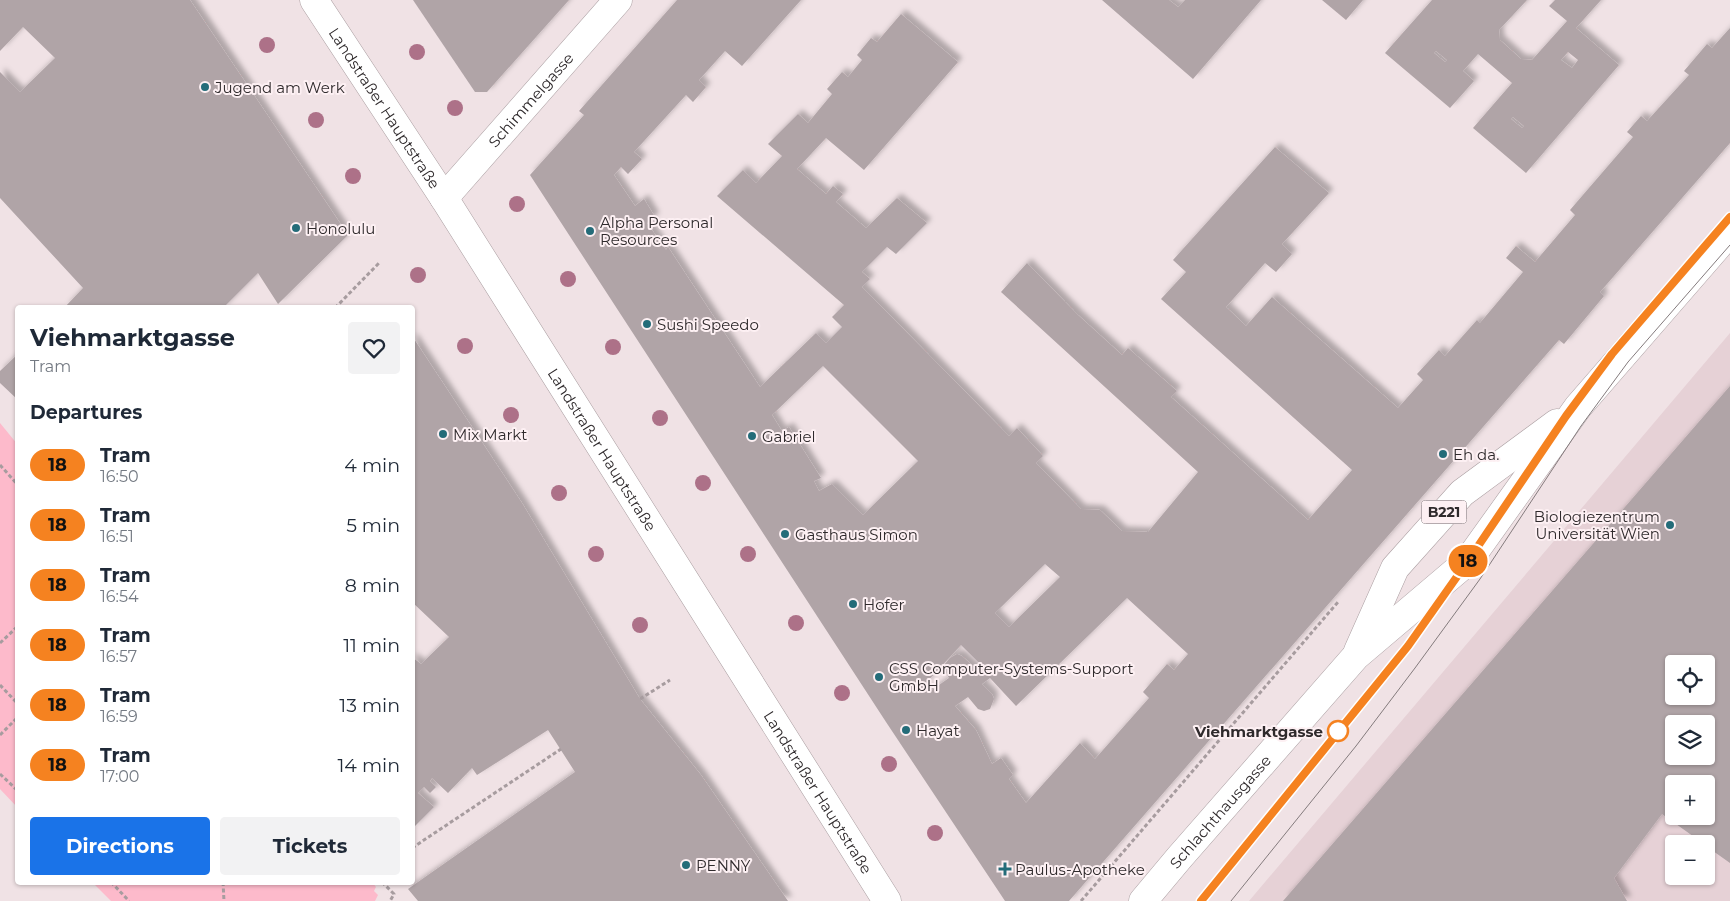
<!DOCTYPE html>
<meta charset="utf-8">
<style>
:root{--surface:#fff;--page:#f2f2f3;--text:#1f2937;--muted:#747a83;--accent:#1a73e8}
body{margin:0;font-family:Montserrat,sans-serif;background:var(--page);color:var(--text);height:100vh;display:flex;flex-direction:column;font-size:19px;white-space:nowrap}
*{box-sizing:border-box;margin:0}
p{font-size:16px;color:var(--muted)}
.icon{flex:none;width:28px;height:28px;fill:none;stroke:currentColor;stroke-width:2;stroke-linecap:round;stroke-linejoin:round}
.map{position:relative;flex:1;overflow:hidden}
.panel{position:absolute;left:15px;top:305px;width:400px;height:580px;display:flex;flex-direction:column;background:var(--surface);border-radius:5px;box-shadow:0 1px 4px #0004}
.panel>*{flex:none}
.badge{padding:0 10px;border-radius:16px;font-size:18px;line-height:32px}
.controls{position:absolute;left:1665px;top:655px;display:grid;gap:10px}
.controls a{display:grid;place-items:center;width:50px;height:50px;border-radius:5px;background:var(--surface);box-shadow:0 1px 4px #0004;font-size:25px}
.map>.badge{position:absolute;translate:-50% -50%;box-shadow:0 0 0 2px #fff}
h2{padding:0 15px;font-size:19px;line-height:45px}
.round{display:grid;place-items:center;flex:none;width:52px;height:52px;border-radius:5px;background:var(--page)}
.overview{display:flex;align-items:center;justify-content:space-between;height:85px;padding:0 15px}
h1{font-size:24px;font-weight:700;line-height:38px}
.primary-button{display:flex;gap:10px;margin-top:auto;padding:10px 15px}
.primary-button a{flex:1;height:58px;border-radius:5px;background:var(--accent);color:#fff;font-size:20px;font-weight:700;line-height:58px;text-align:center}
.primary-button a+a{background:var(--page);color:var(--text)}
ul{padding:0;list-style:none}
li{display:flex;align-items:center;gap:15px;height:60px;padding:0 15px}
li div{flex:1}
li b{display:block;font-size:19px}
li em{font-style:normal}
li .badge{min-width:55px;font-weight:700;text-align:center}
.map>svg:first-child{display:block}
.built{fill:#e6d1d6;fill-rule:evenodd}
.green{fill:#fdbacb}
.building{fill:#b0a4a7;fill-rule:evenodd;filter:url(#shadow)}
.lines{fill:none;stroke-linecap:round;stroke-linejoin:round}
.minor-casing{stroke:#aa9ea1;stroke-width:29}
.major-casing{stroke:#aa9ea1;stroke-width:29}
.path{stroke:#a79c9f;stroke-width:3;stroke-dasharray:4 2.5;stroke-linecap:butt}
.minor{stroke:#fff;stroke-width:28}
.major{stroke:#fff;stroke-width:28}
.tram{stroke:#847b7d;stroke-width:1}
.tree{fill:#ad7188}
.line-casing{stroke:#fff;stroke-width:11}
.line{stroke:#f58220;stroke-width:8}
.poi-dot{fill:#246c79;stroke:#fdf0f3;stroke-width:2}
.stop-dot{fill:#fff;stroke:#f58220;stroke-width:2.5}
.labels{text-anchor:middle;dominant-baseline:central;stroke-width:4;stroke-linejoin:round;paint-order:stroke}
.shield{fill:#fdf0f3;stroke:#6d6568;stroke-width:1}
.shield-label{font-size:14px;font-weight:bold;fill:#2f2a2c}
.poi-label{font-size:15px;fill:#2f2a2c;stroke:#fdf0f3;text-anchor:start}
.street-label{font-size:15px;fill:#2f2a2c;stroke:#fdf0f3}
.stop-label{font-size:15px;font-weight:bold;fill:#2f2a2c;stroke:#fdf0f3;text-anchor:end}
</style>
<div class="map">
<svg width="1730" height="901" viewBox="0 0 1730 901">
<defs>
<filter id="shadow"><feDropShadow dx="4.5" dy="-4.5" stdDeviation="2.5" flood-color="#0004"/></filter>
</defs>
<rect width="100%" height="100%" fill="#f0e2e5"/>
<path class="built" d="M 1730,333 L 1730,901 L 1249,901 ZM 1674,664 L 1706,664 L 1706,696 L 1674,696 ZM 1674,724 L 1706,724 L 1706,756 L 1674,756 ZM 1674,784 L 1706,784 L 1706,816 L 1674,816 ZM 1674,844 L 1706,844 L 1706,876 L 1674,876 Z"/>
<g class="green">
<path d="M 0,423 L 18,445 L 17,807 L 0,789 Z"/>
<path d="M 372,882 L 376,887 L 374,891 L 378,895 L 375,901 L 111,901 L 93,883 Z"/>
</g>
<g class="building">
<path d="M 0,0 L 190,0 L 348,235 L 278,304 L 258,273 L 223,308 L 64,308 L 83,288 L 0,198 L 0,72 L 20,92 L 55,58 L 23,27 L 0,51 Z"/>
<path d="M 413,0 L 569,0 L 487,92 L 475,92 Z"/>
<path d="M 677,0 L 801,0 L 742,66 L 725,51 L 699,80 L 706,87 L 693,102 L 686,95 L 634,152 L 642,159 L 628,174 L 621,167 L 614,175 L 635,206 L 644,199 L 655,217 L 647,223 L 666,250 L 668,247 L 760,387 L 816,333 L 826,343 L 842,327 L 832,317 L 844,305 L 717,196 L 743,170 L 756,183 L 782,156 L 768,144 L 798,114 L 808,123 L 832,94 L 827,89 L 842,72 L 848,77 L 862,60 L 857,55 L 871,38 L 877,42 L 901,14 L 958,62 L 864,170 L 826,138 L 797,169 L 826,194 L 833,186 L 843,194 L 836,202 L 866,228 L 897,198 L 927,223 L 896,254 L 887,247 L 862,272 L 870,279 L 862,287 L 1009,436 L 1017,428 L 1043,456 L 1036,463 L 1081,509 L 1100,510 L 1122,531 L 1148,532 L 1198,472 L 1001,292 L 1027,263 L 1078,315 L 1122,355 L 1128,348 L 1177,391 L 1171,397 L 1308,520 L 1352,470 L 1161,299 L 1186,272 L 1173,260 L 1275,147 L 1329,193 L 1282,244 L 1292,254 L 1276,272 L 1265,263 L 1226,307 L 1246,326 L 1272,297 L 1398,408 L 1423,380 L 1417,374 L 1439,350 L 1445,356 L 1477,320 L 1480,323 L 1523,272 L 1506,258 L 1516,246 L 1535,262 L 1575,215 L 1570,210 L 1633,137 L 1627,132 L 1641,116 L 1647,121 L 1689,75 L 1684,71 L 1707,44 L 1712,48 L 1730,28 L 1730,143 L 1600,292 L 1604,296 L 1564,344 L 1559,340 L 1069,901 L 1005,901 L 886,722 L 530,175 L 584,115 L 579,111 ZM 823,366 L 918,461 L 863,515 L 832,484 L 819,491 L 814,481 L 821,478 L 789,427 L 782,431 L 772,415 ZM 1045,564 L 1060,577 L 1009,627 L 995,613 ZM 1127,598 L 1188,654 L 1174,670 L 1167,664 L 1143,692 L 1149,698 L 1095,759 L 1080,743 L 1026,803 L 1009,779 L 1013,775 L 1001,758 L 992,764 L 976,730 L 955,706 L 968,697 L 978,709 L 984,711 L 990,709 L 994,699 L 992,694 L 982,684 L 990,678 L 1016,706 ZM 961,645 L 980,664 L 975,668 L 962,656 L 957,654 L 950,658 L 944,665 L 946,673 L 949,678 L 929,692 L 923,686 Z"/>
<path d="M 1102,0 L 1169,0 L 1178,7 L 1185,0 L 1261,0 L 1193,79 Z"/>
<path d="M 1322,0 L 1363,0 L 1346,20 Z"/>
<path d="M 1432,0 L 1527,0 L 1499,30 L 1500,40 L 1521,59 L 1532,60 L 1567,21 L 1549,6 L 1555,0 L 1601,0 L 1576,28 L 1619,65 L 1526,173 L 1473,128 L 1512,83 L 1478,54 L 1463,71 L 1474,81 L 1450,108 L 1385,53 ZM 1436,51 L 1447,60 L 1445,62 L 1434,53 ZM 1568,52 L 1578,60 L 1572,68 L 1561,60 ZM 1513,117 L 1524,126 L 1522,128 L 1511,119 Z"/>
<path d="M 412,336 L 522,503 L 640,699 L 701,775 L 788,901 L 418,901 L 408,889 L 575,772 L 548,730 L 477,775 L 472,768 L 448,793 L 432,778 L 430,781 L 436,787 L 430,793 L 424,787 L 418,793 L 434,807 L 412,829 L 412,657 L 421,664 L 449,637 L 412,602 Z"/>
<path d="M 18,354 L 18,400 L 0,383 L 0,371 Z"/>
<path d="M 1730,386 L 1730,863 L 1706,846 L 1706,844 L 1704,844 L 1662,814 L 1614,878 L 1627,901 L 1283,901 ZM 1674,664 L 1706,664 L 1706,696 L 1674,696 ZM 1674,724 L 1706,724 L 1706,756 L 1674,756 ZM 1674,784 L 1706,784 L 1706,816 L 1674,816 Z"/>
</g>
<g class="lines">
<defs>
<g id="minor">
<path id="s1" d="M 444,198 L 618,0"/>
</g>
<g id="major">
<path id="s2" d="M 314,0 L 444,198 L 887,901"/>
<path d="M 1358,651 L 1395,568 L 1462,493 L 1557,423"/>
<path id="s3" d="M 1143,901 L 1179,858 L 1356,656 L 1468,561 L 1578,407 L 1730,232"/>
</g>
</defs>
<use href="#minor" class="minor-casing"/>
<use href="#major" class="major-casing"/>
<g class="path">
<path d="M 335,308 L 380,262"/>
<path d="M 0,465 L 18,485"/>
<path d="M 0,643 L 18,626"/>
<path d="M 0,685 L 18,704"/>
<path d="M 640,699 L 670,680"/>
<path d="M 0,735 L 18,717"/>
<path d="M 0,774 L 18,791"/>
<path d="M 412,848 L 561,749"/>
<path d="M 111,882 L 129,901"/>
<path d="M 223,882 L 224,901"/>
<path d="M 382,882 L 394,894 L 390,901"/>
<path d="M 1081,901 L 1338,602"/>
</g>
<use href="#minor" class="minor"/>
<use href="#major" class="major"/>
<g class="tram">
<path d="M 1201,901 L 1408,646 L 1468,561 L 1566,416 L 1612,354 L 1730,217"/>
<path d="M 1231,901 L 1356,746 L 1415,668 L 1480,579 L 1581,426 L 1628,362 L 1730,245"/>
</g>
</g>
<g class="tree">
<circle cx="267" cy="45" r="8"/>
<circle cx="417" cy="52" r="8"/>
<circle cx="455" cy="108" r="8"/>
<circle cx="316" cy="120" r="8"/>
<circle cx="353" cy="176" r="8"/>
<circle cx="517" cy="204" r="8"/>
<circle cx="418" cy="275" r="8"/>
<circle cx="568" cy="279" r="8"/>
<circle cx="465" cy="346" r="8"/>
<circle cx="613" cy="347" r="8"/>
<circle cx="511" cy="415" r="8"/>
<circle cx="660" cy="418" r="8"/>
<circle cx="703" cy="483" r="8"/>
<circle cx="559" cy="493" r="8"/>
<circle cx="596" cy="554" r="8"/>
<circle cx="748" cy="554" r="8"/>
<circle cx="796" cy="623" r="8"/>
<circle cx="640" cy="625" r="8"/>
<circle cx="842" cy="693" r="8"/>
<circle cx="889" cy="764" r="8"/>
<circle cx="935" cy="833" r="8"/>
</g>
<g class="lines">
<defs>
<path id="line" d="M 1201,901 L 1408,646 L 1468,561 L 1566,416 L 1612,354 L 1730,217"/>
</defs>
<use href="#line" class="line-casing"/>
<use href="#line" class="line"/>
</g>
<g class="poi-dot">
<circle cx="205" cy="87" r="5"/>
<circle cx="296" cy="228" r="5"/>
<circle cx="590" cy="231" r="5"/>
<circle cx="647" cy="324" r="5"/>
<circle cx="443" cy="434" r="5"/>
<circle cx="752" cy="436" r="5"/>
<circle cx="1443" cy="454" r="5"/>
<circle cx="1670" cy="525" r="5"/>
<circle cx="785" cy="534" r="5"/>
<circle cx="853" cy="604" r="5"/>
<circle cx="879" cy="677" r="5"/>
<circle cx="906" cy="730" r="5"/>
<circle cx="686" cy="865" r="5"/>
<path d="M1002.5 861.5h5v5h5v5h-5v5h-5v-5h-5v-5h5z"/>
</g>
<circle class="stop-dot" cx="1338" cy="731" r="10"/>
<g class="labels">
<rect class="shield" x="1421.5" y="500.5" width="45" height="23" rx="4"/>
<g class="shield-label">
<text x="1444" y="512">B221</text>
</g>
<g class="poi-label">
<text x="215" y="87">Jugend am Werk</text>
<text x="600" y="222">Alpha Personal<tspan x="600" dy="17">Resources</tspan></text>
<text x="306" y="228">Honolulu</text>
<text x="657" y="324">Sushi Speedo</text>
<text x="453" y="434">Mix Markt</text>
<text x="762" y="436">Gabriel</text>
<text x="1453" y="454">Eh da.</text>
<text x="1660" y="516" text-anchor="end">Biologiezentrum<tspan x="1660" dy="17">Universität Wien</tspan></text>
<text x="795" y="534">Gasthaus Simon</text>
<text x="863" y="604">Hofer</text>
<text x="889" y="668">CSS Computer-Systems-Support<tspan x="889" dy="17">GmbH</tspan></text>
<text x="916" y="730">Hayat</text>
<text x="696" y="865">PENNY</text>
<text x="1015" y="869">Paulus-Apotheke</text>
</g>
<g class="street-label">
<text stroke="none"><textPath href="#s1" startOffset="131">Schimmelgasse</textPath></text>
<text stroke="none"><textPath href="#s2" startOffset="129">Landstraßer Hauptstraße</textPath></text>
<text stroke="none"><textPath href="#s2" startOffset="534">Landstraßer Hauptstraße</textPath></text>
<text stroke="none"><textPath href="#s2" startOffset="939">Landstraßer Hauptstraße</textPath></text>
<text stroke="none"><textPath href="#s3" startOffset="118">Schlachthausgasse</textPath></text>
</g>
<g class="stop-label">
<text x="1323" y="731">Viehmarktgasse</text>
</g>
</g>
</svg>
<div class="controls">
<a><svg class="icon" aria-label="locate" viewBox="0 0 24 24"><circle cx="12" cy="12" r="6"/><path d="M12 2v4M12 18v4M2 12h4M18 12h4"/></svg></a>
<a><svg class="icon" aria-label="layers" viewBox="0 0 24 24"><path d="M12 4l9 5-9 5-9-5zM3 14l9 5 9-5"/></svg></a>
<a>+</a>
<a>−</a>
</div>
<b class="badge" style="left:1468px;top:561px;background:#f58220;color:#111">18</b>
<section class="panel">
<div class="overview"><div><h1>Viehmarktgasse</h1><p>Tram</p></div><a class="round"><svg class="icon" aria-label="heart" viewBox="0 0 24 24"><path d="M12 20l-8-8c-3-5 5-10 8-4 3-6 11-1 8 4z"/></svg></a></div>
<h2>Departures</h2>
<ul>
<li><span class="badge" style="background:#f58220;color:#111">18</span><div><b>Tram</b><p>16:50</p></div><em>4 min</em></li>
<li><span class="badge" style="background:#f58220;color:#111">18</span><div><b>Tram</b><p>16:51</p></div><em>5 min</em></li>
<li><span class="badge" style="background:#f58220;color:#111">18</span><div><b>Tram</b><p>16:54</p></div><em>8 min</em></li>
<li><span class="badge" style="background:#f58220;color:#111">18</span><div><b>Tram</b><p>16:57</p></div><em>11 min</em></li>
<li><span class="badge" style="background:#f58220;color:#111">18</span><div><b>Tram</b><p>16:59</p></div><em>13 min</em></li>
<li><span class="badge" style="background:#f58220;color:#111">18</span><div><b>Tram</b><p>17:00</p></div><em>14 min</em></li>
</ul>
<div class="primary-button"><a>Directions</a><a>Tickets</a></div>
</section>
</div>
